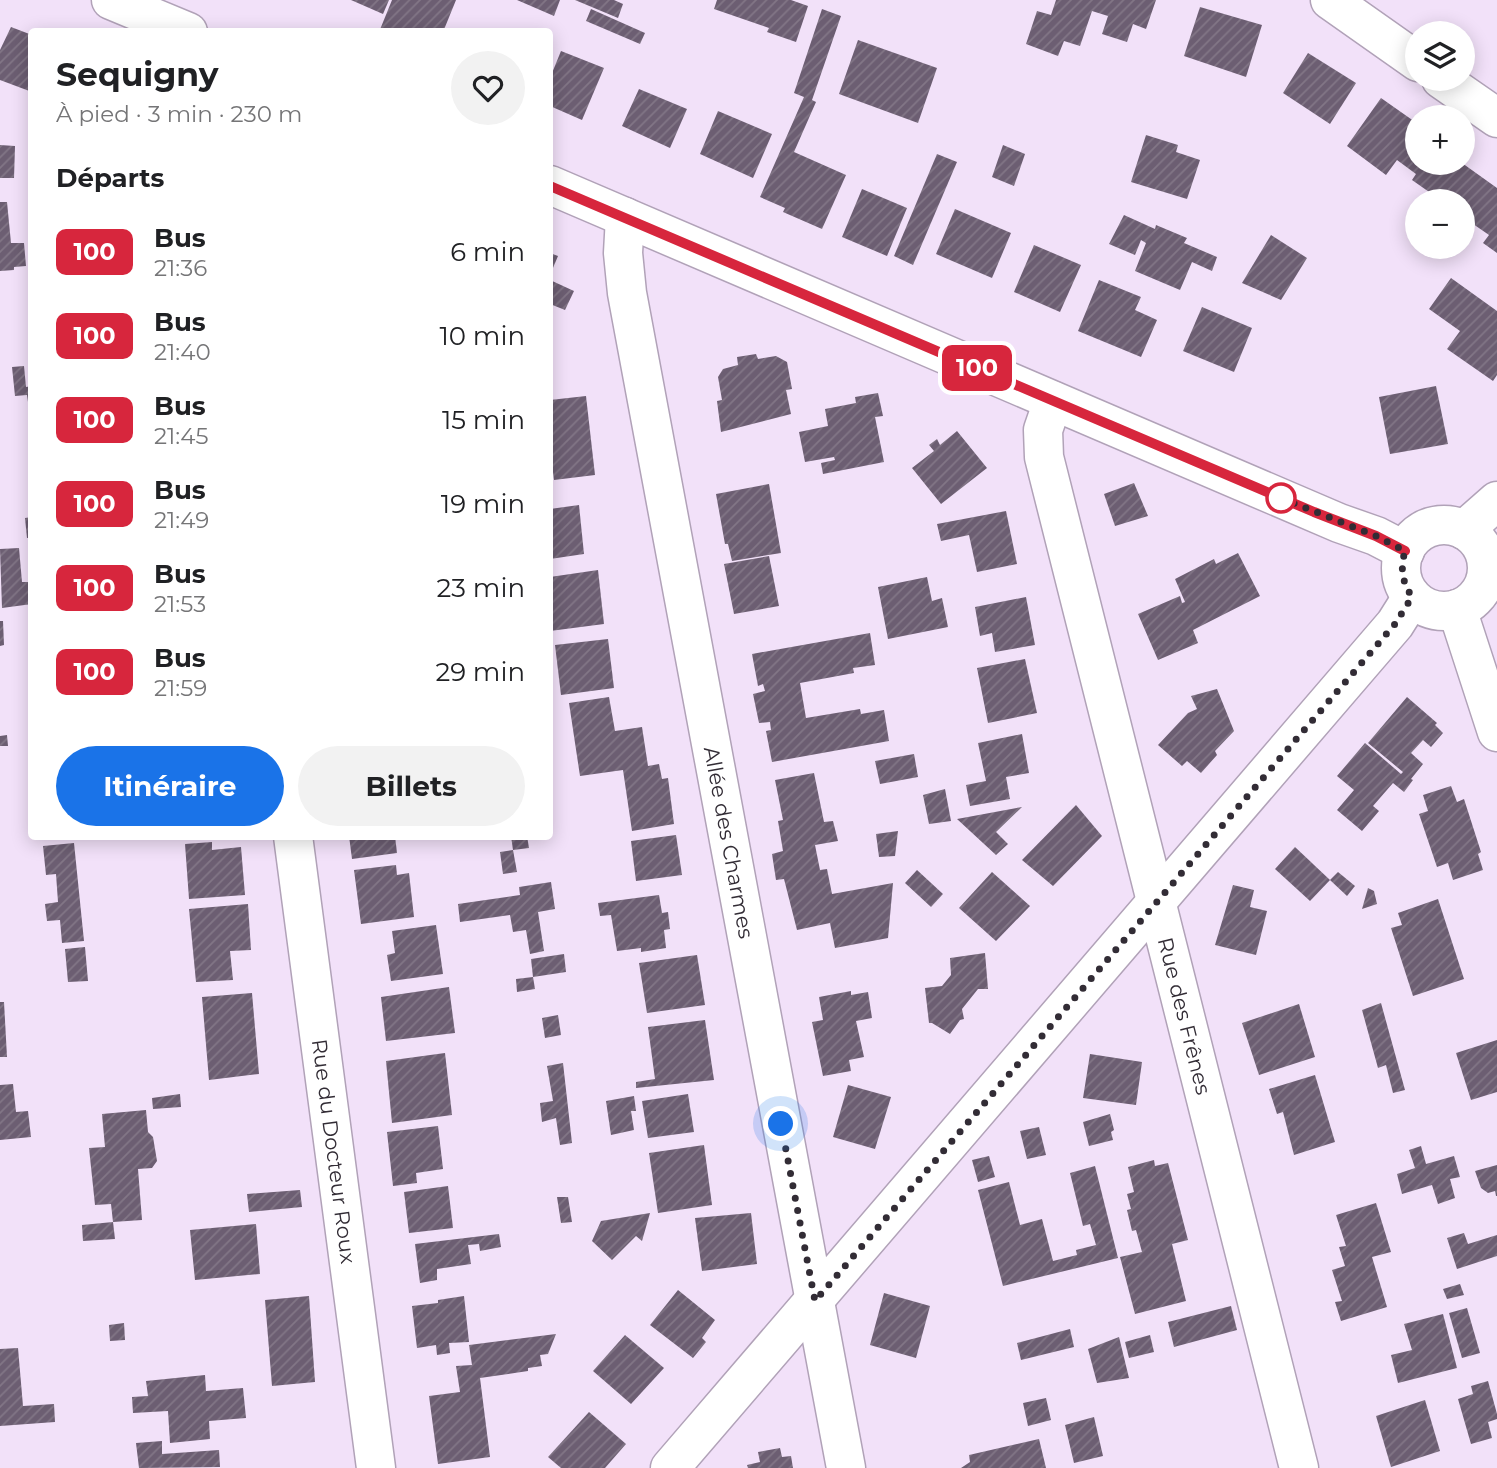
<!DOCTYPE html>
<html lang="fr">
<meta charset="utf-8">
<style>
:root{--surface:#fff;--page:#f2f2f2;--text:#202124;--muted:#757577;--accent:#1a73e8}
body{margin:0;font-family:Montserrat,sans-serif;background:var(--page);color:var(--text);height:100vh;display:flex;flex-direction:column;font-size:26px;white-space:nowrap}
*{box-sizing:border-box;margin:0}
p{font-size:23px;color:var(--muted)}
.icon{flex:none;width:38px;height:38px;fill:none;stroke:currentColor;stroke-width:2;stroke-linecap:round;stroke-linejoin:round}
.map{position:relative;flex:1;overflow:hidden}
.details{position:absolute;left:28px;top:28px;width:525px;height:812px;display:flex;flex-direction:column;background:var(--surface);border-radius:7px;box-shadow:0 4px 18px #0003}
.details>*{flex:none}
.badge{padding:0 14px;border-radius:10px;font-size:24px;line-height:46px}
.fabs{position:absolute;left:1405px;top:21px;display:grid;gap:14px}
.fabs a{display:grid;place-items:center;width:70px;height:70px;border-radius:50%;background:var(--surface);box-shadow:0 4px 18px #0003;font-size:35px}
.you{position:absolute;width:35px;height:35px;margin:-18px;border:5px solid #fff;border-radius:50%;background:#1a73e8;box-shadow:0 0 0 10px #1a73e833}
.map>.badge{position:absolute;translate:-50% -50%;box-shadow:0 0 0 4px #fff}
h2{padding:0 28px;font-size:26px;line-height:63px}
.round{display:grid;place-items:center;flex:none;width:74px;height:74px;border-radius:37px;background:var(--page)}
.summary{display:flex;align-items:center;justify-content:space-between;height:119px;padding:0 28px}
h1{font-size:33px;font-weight:700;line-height:52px}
.primary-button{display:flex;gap:14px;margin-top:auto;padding:14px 28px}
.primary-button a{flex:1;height:80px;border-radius:42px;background:var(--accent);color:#fff;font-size:28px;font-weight:700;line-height:80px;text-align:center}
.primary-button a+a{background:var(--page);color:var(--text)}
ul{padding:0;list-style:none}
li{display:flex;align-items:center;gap:21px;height:84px;padding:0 28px}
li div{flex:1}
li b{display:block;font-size:26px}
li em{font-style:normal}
li .badge{min-width:77px;font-weight:700;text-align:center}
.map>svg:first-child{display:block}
.building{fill:url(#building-hatch)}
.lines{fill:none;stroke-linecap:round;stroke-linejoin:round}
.minor-casing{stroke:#b1a2b8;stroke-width:41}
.minor{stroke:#fff;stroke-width:38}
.line-casing{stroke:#fff;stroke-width:16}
.line{stroke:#d7263d;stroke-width:10}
.walk{stroke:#322c35;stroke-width:7;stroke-dasharray:0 12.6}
.stop-dot{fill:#fff;stroke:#d7263d;stroke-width:3.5}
.labels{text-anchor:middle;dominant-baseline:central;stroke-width:7;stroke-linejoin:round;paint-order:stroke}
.street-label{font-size:21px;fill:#322c35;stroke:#f9f3fc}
</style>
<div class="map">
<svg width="1497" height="1468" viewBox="0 0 1497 1468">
<defs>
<pattern id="building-hatch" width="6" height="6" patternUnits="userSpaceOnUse" patternTransform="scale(1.75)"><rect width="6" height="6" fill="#6c5e72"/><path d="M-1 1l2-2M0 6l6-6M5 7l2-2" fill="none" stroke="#827686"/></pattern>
</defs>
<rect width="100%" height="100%" fill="#f2e1f9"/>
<g class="building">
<path d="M 351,0 L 389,0 L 383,14 Z"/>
<path d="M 392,0 L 456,0 L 443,32 L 379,32 Z"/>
<path d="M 517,0 L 560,0 L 554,16 Z"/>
<path d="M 575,0 L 614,0 L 623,4 L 618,18 Z"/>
<path d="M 717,0 L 791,0 L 808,6 L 796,42 L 767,32 L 769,28 L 714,9 Z"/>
<path d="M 1056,0 L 1156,0 L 1146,29 L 1133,24 L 1127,42 L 1102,34 L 1108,16 L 1092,11 L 1080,46 L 1064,41 L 1058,56 L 1026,44 L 1037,11 L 1051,15 Z"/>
<path d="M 1200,7 L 1262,25 L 1246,77 L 1184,56 Z"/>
<path d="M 591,9 L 645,33 L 640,44 L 586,21 Z"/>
<path d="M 822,9 L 841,16 L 812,100 L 816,102 L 794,152 L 846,175 L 822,229 L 783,212 L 785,208 L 760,197 L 804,97 L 794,93 Z"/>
<path d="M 11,27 L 32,35 L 32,92 L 0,80 L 0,50 Z"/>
<path d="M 858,40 L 937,68 L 918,123 L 839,94 Z"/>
<path d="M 561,51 L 604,68 L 582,120 L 550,106 L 550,78 Z"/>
<path d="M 1308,53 L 1356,83 L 1330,124 L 1283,93 Z"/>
<path d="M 639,89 L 687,109 L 670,148 L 622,126 Z"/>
<path d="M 1381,98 L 1418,124 L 1418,163 L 1462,163 L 1497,188 L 1497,253 L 1483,243 L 1489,235 L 1463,217 L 1463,201 L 1442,201 L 1412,180 L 1416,174 L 1397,160 L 1386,175 L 1347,146 Z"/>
<path d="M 718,111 L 772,134 L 753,178 L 700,154 Z"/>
<path d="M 1146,135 L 1178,145 L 1176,152 L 1200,160 L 1187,199 L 1131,182 Z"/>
<path d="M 0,145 L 15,146 L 14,178 L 0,178 Z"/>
<path d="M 1003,145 L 1025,154 L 1014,186 L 992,177 Z"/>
<path d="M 937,154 L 957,162 L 913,265 L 894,256 Z"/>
<path d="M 862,189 L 907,208 L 887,256 L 842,237 Z"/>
<path d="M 0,202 L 7,202 L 11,243 L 24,243 L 26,266 L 14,267 L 14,270 L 0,271 Z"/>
<path d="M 955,209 L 1011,233 L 992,278 L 936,254 Z"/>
<path d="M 1124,215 L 1155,229 L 1156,225 L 1187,238 L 1184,243 L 1217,257 L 1212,271 L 1192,262 L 1180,290 L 1135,271 L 1146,243 L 1141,240 L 1135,255 L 1109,244 Z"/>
<path d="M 1271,235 L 1307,258 L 1281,300 L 1242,283 Z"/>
<path d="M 1034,245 L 1081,265 L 1060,312 L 1014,292 Z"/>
<path d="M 550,253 L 558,256 L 550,275 Z"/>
<path d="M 1451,278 L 1497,311 L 1497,375 L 1493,381 L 1447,349 L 1460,331 L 1429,309 Z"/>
<path d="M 550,280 L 574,291 L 565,310 L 550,304 Z"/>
<path d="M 1099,280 L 1141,297 L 1135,310 L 1157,320 L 1141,357 L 1078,331 Z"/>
<path d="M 1202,307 L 1252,328 L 1234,372 L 1183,351 Z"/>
<path d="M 756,354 L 758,359 L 776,356 L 787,362 L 792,389 L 786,390 L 791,414 L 721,432 L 717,401 L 722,400 L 718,377 L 723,369 L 738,365 L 737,357 Z"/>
<path d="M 24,366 L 26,387 L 32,386 L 32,402 L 28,402 L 27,395 L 15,396 L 12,367 Z"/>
<path d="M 1436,386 L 1448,444 L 1390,454 L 1379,397 Z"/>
<path d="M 878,393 L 883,416 L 875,417 L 884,462 L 823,474 L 821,463 L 835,460 L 834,457 L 805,462 L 799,432 L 828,426 L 825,409 L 856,403 L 855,397 Z"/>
<path d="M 586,396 L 595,475 L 554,480 L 550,448 L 550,400 Z"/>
<path d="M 957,431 L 987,468 L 941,504 L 912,468 L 934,451 L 929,445 L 937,439 L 940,445 Z"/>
<path d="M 1134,483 L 1148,516 L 1115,526 L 1104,494 Z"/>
<path d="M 769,484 L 781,553 L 732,561 L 728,544 L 725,544 L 716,494 Z"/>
<path d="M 579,505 L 584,554 L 550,559 L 550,509 Z"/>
<path d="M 1006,511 L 1017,564 L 977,572 L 969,535 L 941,541 L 937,524 Z"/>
<path d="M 32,517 L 32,538 L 27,538 L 25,518 Z"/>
<path d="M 19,548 L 22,582 L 32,582 L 32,604 L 2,608 L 0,549 Z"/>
<path d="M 1238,553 L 1260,596 L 1193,630 L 1198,643 L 1158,660 L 1138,614 L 1180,596 L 1182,603 L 1185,602 L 1175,579 L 1214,559 L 1216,564 Z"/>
<path d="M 769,556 L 779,606 L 734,614 L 724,564 Z"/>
<path d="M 598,570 L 604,624 L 550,631 L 550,577 Z"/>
<path d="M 927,577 L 932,601 L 942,598 L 948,627 L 888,639 L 878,587 Z"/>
<path d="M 1026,597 L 1035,645 L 995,652 L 992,633 L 980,636 L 975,607 Z"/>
<path d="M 0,621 L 3,621 L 4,645 L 0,646 Z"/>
<path d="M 870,633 L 875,665 L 853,668 L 854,673 L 800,683 L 806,718 L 860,709 L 861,714 L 884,710 L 889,741 L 772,762 L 766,731 L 771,730 L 770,722 L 759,723 L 753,694 L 765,691 L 763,684 L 758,686 L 752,654 Z"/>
<path d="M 608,639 L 614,688 L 561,695 L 555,645 Z"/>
<path d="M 1025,659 L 1037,713 L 988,723 L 977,668 Z"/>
<path d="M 1217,689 L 1234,731 L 1215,751 L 1217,755 L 1201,773 L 1187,761 L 1182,766 L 1158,745 L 1188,713 L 1197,709 L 1191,696 Z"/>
<path d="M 609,697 L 615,731 L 642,727 L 648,766 L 659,764 L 662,779 L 668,778 L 674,824 L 632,831 L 623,770 L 580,776 L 569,703 Z"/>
<path d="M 1407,697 L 1437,723 L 1435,725 L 1443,733 L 1431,747 L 1423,740 L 1411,753 L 1423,764 L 1411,779 L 1413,780 L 1404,792 L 1393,783 L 1373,806 L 1379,811 L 1362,831 L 1337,810 L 1354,790 L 1337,776 L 1365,743 L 1401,774 L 1403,772 L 1368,743 Z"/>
<path d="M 1022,734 L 1029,773 L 1006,777 L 1010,799 L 970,806 L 966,785 L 986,781 L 978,743 Z"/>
<path d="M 7,735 L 8,746 L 0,746 L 0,736 Z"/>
<path d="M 914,754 L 918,777 L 880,784 L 875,761 Z"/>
<path d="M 814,773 L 824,822 L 833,821 L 838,841 L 815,845 L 820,870 L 827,869 L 832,894 L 893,883 L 888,938 L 835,948 L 830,923 L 797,930 L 784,879 L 776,880 L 772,854 L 783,851 L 778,821 L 783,820 L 775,780 Z"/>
<path d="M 1451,786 L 1457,802 L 1464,799 L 1481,852 L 1478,854 L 1483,870 L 1453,880 L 1448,863 L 1437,867 L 1419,814 L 1428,811 L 1423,795 Z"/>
<path d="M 945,789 L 951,821 L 929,824 L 923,795 Z"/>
<path d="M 1076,805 L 1102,836 L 1053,886 L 1022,860 Z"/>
<path d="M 1022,807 L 996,832 L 1008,844 L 996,855 L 957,819 Z"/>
<path d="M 898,831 L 895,856 L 879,857 L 876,834 Z"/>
<path d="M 676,835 L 682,875 L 636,881 L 631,841 Z"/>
<path d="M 349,836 L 395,836 L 397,853 L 352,859 Z"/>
<path d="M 511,836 L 527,836 L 529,848 L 513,850 Z"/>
<path d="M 212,842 L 212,850 L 241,847 L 245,895 L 189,899 L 185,844 Z"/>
<path d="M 74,843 L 84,941 L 62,943 L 60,920 L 47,921 L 45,904 L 58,902 L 56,874 L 46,875 L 43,846 Z"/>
<path d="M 1295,847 L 1330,880 L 1310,901 L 1275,869 Z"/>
<path d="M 513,850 L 517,872 L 503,874 L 500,852 Z"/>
<path d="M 396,865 L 397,875 L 409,873 L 414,917 L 361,924 L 354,870 Z"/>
<path d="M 917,870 L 943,894 L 931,907 L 905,883 Z"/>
<path d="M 992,872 L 1030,906 L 996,941 L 959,908 Z"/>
<path d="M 1338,872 L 1355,886 L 1347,896 L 1330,880 Z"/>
<path d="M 551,882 L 555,909 L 538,912 L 544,951 L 530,954 L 526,930 L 513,932 L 510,915 L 460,922 L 458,904 L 520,895 L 519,887 Z"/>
<path d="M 1233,885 L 1254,890 L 1250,907 L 1267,911 L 1256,955 L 1215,945 Z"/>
<path d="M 1368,888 L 1374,891 L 1377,904 L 1362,909 Z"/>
<path d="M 659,895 L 662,913 L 668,912 L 670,929 L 664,930 L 666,948 L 641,952 L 641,948 L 617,951 L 611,915 L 600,916 L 598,903 Z"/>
<path d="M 1438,899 L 1464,979 L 1413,996 L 1391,928 L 1402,925 L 1398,913 Z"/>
<path d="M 248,904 L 251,950 L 230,951 L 233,980 L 196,982 L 189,909 Z"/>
<path d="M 436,925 L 443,974 L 391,981 L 387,955 L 395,953 L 392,931 Z"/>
<path d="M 85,947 L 88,981 L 68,982 L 65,949 Z"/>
<path d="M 985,953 L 988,989 L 978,989 L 962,1009 L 964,1019 L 960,1020 L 950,1034 L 932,1023 L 929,1023 L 925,988 L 942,986 L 951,975 L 950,958 Z"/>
<path d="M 564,954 L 566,972 L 533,977 L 531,959 Z"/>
<path d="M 697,955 L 705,1005 L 647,1013 L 639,963 Z"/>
<path d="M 533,977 L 535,989 L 517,992 L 516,979 Z"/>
<path d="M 449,987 L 455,1033 L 386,1041 L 381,997 Z"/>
<path d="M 851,991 L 851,995 L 868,992 L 872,1018 L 856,1021 L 864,1057 L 849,1060 L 851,1071 L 823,1076 L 812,1022 L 823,1020 L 819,997 Z"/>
<path d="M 252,993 L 259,1074 L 209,1080 L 202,997 Z"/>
<path d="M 0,1002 L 4,1002 L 7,1057 L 0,1057 Z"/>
<path d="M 1381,1003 L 1405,1090 L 1393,1093 L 1386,1065 L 1378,1068 L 1362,1010 Z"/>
<path d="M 1299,1004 L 1315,1057 L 1259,1075 L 1242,1023 Z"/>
<path d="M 558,1015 L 561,1035 L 545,1038 L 542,1018 Z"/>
<path d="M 705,1020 L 714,1080 L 636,1088 L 636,1082 L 655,1079 L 648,1027 Z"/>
<path d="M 1497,1040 L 1497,1092 L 1471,1100 L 1456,1053 Z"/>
<path d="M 445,1053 L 452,1115 L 392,1123 L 386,1061 Z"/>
<path d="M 1090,1054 L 1142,1062 L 1136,1105 L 1083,1098 Z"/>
<path d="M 563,1063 L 572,1143 L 560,1145 L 556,1118 L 542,1122 L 540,1103 L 553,1101 L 547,1066 Z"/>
<path d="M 1315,1075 L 1335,1142 L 1294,1155 L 1283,1112 L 1277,1114 L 1269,1089 Z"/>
<path d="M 13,1084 L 16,1112 L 28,1111 L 31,1137 L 0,1140 L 0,1085 Z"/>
<path d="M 848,1085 L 891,1097 L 875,1149 L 833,1137 Z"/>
<path d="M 180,1094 L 181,1107 L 153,1109 L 152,1098 Z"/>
<path d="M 688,1094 L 694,1132 L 648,1138 L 642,1101 Z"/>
<path d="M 634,1096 L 636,1111 L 631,1111 L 634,1130 L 611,1135 L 606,1101 Z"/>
<path d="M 146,1110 L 148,1132 L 153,1137 L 157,1161 L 152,1168 L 138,1169 L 142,1220 L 113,1222 L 111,1204 L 95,1205 L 89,1148 L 105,1147 L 102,1114 Z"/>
<path d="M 1110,1114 L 1114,1130 L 1111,1132 L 1113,1140 L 1089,1146 L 1083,1122 Z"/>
<path d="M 438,1126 L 443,1169 L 416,1173 L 417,1183 L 393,1186 L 387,1132 Z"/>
<path d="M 1039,1127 L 1046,1155 L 1027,1159 L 1020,1131 Z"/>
<path d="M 704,1145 L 712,1205 L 658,1213 L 649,1153 Z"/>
<path d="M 1421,1146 L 1426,1164 L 1454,1156 L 1460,1177 L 1450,1179 L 1455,1198 L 1438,1204 L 1432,1185 L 1402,1194 L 1397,1174 L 1415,1168 L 1409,1150 Z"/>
<path d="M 989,1156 L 995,1177 L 978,1182 L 972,1160 Z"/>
<path d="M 1154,1160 L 1155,1166 L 1168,1163 L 1188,1240 L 1172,1244 L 1186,1301 L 1135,1314 L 1120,1257 L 1142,1252 L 1136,1230 L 1132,1231 L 1127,1210 L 1131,1209 L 1127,1194 L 1134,1192 L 1128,1167 Z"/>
<path d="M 1497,1165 L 1497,1196 L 1496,1196 L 1495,1191 L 1488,1193 L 1481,1188 L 1475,1171 Z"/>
<path d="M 1095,1166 L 1118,1258 L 1003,1286 L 978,1190 L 1009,1182 L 1020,1225 L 1042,1219 L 1053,1261 L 1077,1255 L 1076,1250 L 1096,1245 L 1090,1224 L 1083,1226 L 1070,1173 Z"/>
<path d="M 448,1186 L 453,1228 L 409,1233 L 404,1192 Z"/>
<path d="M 300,1190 L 302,1207 L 249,1212 L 247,1194 Z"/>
<path d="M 557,1197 L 568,1197 L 572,1222 L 561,1223 Z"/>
<path d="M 1376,1203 L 1391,1252 L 1372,1257 L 1387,1307 L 1341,1321 L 1335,1302 L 1342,1301 L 1332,1270 L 1345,1266 L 1339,1247 L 1346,1246 L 1336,1215 Z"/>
<path d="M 650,1213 L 642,1241 L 636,1236 L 612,1260 L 592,1241 L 601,1221 Z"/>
<path d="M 751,1213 L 757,1264 L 702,1271 L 695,1218 Z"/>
<path d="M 113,1222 L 115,1239 L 83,1241 L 82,1225 Z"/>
<path d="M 256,1224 L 260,1274 L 195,1280 L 190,1230 Z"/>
<path d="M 1464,1233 L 1468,1244 L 1497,1235 L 1497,1256 L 1457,1269 L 1447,1238 Z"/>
<path d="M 499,1234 L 501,1247 L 480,1251 L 479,1244 L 468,1245 L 471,1264 L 437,1269 L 437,1280 L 420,1283 L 415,1244 Z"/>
<path d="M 1460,1284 L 1464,1295 L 1447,1299 L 1443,1289 Z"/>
<path d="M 678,1290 L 715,1320 L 702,1338 L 706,1342 L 693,1358 L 650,1325 Z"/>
<path d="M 884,1293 L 930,1306 L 916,1358 L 870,1345 Z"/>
<path d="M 309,1296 L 315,1382 L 272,1386 L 265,1300 Z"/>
<path d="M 464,1296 L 469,1342 L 449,1343 L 450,1353 L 437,1355 L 436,1345 L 417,1348 L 412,1306 L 438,1303 L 438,1300 Z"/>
<path d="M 1231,1306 L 1237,1330 L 1174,1347 L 1168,1322 Z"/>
<path d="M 1467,1308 L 1480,1353 L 1462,1358 L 1449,1313 Z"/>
<path d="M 1443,1314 L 1457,1368 L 1398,1383 L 1391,1355 L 1412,1350 L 1404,1324 Z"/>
<path d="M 124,1323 L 125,1340 L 110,1341 L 109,1325 Z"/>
<path d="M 1070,1329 L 1074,1347 L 1021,1360 L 1017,1343 Z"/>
<path d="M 556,1334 L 548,1354 L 540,1355 L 542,1366 L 528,1368 L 528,1371 L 480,1378 L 490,1457 L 438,1464 L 429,1396 L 460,1392 L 456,1366 L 472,1365 L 469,1345 Z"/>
<path d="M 625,1335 L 664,1368 L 631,1404 L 593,1371 Z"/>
<path d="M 1150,1335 L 1154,1352 L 1129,1358 L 1125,1342 Z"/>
<path d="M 1119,1337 L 1129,1378 L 1097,1383 L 1088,1349 Z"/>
<path d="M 18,1348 L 23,1406 L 54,1404 L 55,1422 L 0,1426 L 0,1349 Z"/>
<path d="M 205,1375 L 206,1391 L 243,1388 L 246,1418 L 209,1421 L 210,1439 L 170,1443 L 168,1411 L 133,1413 L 132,1397 L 148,1396 L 146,1381 Z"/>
<path d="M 1488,1381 L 1497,1414 L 1497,1419 L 1488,1422 L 1492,1438 L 1471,1444 L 1458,1399 L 1473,1394 L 1471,1386 Z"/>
<path d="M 1046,1398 L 1051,1420 L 1028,1426 L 1023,1403 Z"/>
<path d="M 1425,1400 L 1440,1451 L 1391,1467 L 1376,1416 Z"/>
<path d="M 589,1412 L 626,1444 L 605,1468 L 561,1468 L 548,1457 Z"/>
<path d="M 1094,1417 L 1103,1456 L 1074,1463 L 1065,1425 Z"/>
<path d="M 1039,1439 L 1046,1468 L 961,1468 L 970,1462 L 969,1455 Z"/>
<path d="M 162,1441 L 162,1454 L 219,1450 L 220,1467 L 139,1468 L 136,1443 Z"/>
<path d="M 780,1448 L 782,1457 L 791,1456 L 793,1468 L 748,1468 L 747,1465 L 760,1462 L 758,1452 Z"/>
</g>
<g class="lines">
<defs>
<g id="minor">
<path d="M 111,0 L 188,32"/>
<path d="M 1330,0 L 1418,62"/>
<path d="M 1441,79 L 1497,118"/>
<path d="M 550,185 L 1339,523 L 1376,536 L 1405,551"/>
<path id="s1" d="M 625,217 L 623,253 L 627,293 L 846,1468"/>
<path id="s2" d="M 1053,401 L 1043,430 L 1044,457 L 1299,1468"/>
<circle cx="1444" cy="568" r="43"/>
<path d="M 1464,530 L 1497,501"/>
<path d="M 1457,609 L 1497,732"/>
<path id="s3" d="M 293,836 L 376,1468"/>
<path d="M 670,1468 L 1395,624 L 1412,597"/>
</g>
</defs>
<use href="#minor" class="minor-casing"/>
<use href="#minor" class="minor"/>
</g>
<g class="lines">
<defs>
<path id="line" d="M 550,186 L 1314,512 L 1376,536 L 1405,551"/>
</defs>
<use href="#line" class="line-casing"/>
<use href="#line" class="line"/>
<path class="walk" d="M 781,1124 L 815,1301 L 1395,624 L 1412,597 C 1402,581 1400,569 1405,551 L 1376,536 L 1281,498"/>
</g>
<circle class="stop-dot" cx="1281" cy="498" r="14"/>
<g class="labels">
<g class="street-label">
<text stroke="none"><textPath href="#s1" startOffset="635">Allée des Charmes</textPath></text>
<text stroke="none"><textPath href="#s2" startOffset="634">Rue des Frênes</textPath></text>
<text stroke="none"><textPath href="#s3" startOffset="318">Rue du Docteur Roux</textPath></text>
</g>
</g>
</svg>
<div class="fabs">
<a><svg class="icon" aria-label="layers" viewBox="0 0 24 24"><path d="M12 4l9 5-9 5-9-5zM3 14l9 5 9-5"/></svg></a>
<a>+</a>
<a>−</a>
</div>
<div class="you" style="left:781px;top:1124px"></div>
<b class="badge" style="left:977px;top:368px;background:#d7263d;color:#fff">100</b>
<section class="details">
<div class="summary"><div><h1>Sequigny</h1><p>À pied · 3 min · 230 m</p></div><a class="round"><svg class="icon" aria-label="heart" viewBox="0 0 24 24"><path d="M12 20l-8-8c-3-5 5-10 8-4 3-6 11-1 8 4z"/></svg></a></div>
<h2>Départs</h2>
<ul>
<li><span class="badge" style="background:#d7263d;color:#fff">100</span><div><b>Bus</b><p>21:36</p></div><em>6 min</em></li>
<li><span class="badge" style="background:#d7263d;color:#fff">100</span><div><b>Bus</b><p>21:40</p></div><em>10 min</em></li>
<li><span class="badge" style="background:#d7263d;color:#fff">100</span><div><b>Bus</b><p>21:45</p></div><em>15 min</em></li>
<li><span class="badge" style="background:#d7263d;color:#fff">100</span><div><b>Bus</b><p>21:49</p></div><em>19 min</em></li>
<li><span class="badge" style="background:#d7263d;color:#fff">100</span><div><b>Bus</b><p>21:53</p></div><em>23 min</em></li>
<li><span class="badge" style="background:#d7263d;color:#fff">100</span><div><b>Bus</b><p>21:59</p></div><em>29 min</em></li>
</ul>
<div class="primary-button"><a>Itinéraire</a><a>Billets</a></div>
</section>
</div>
